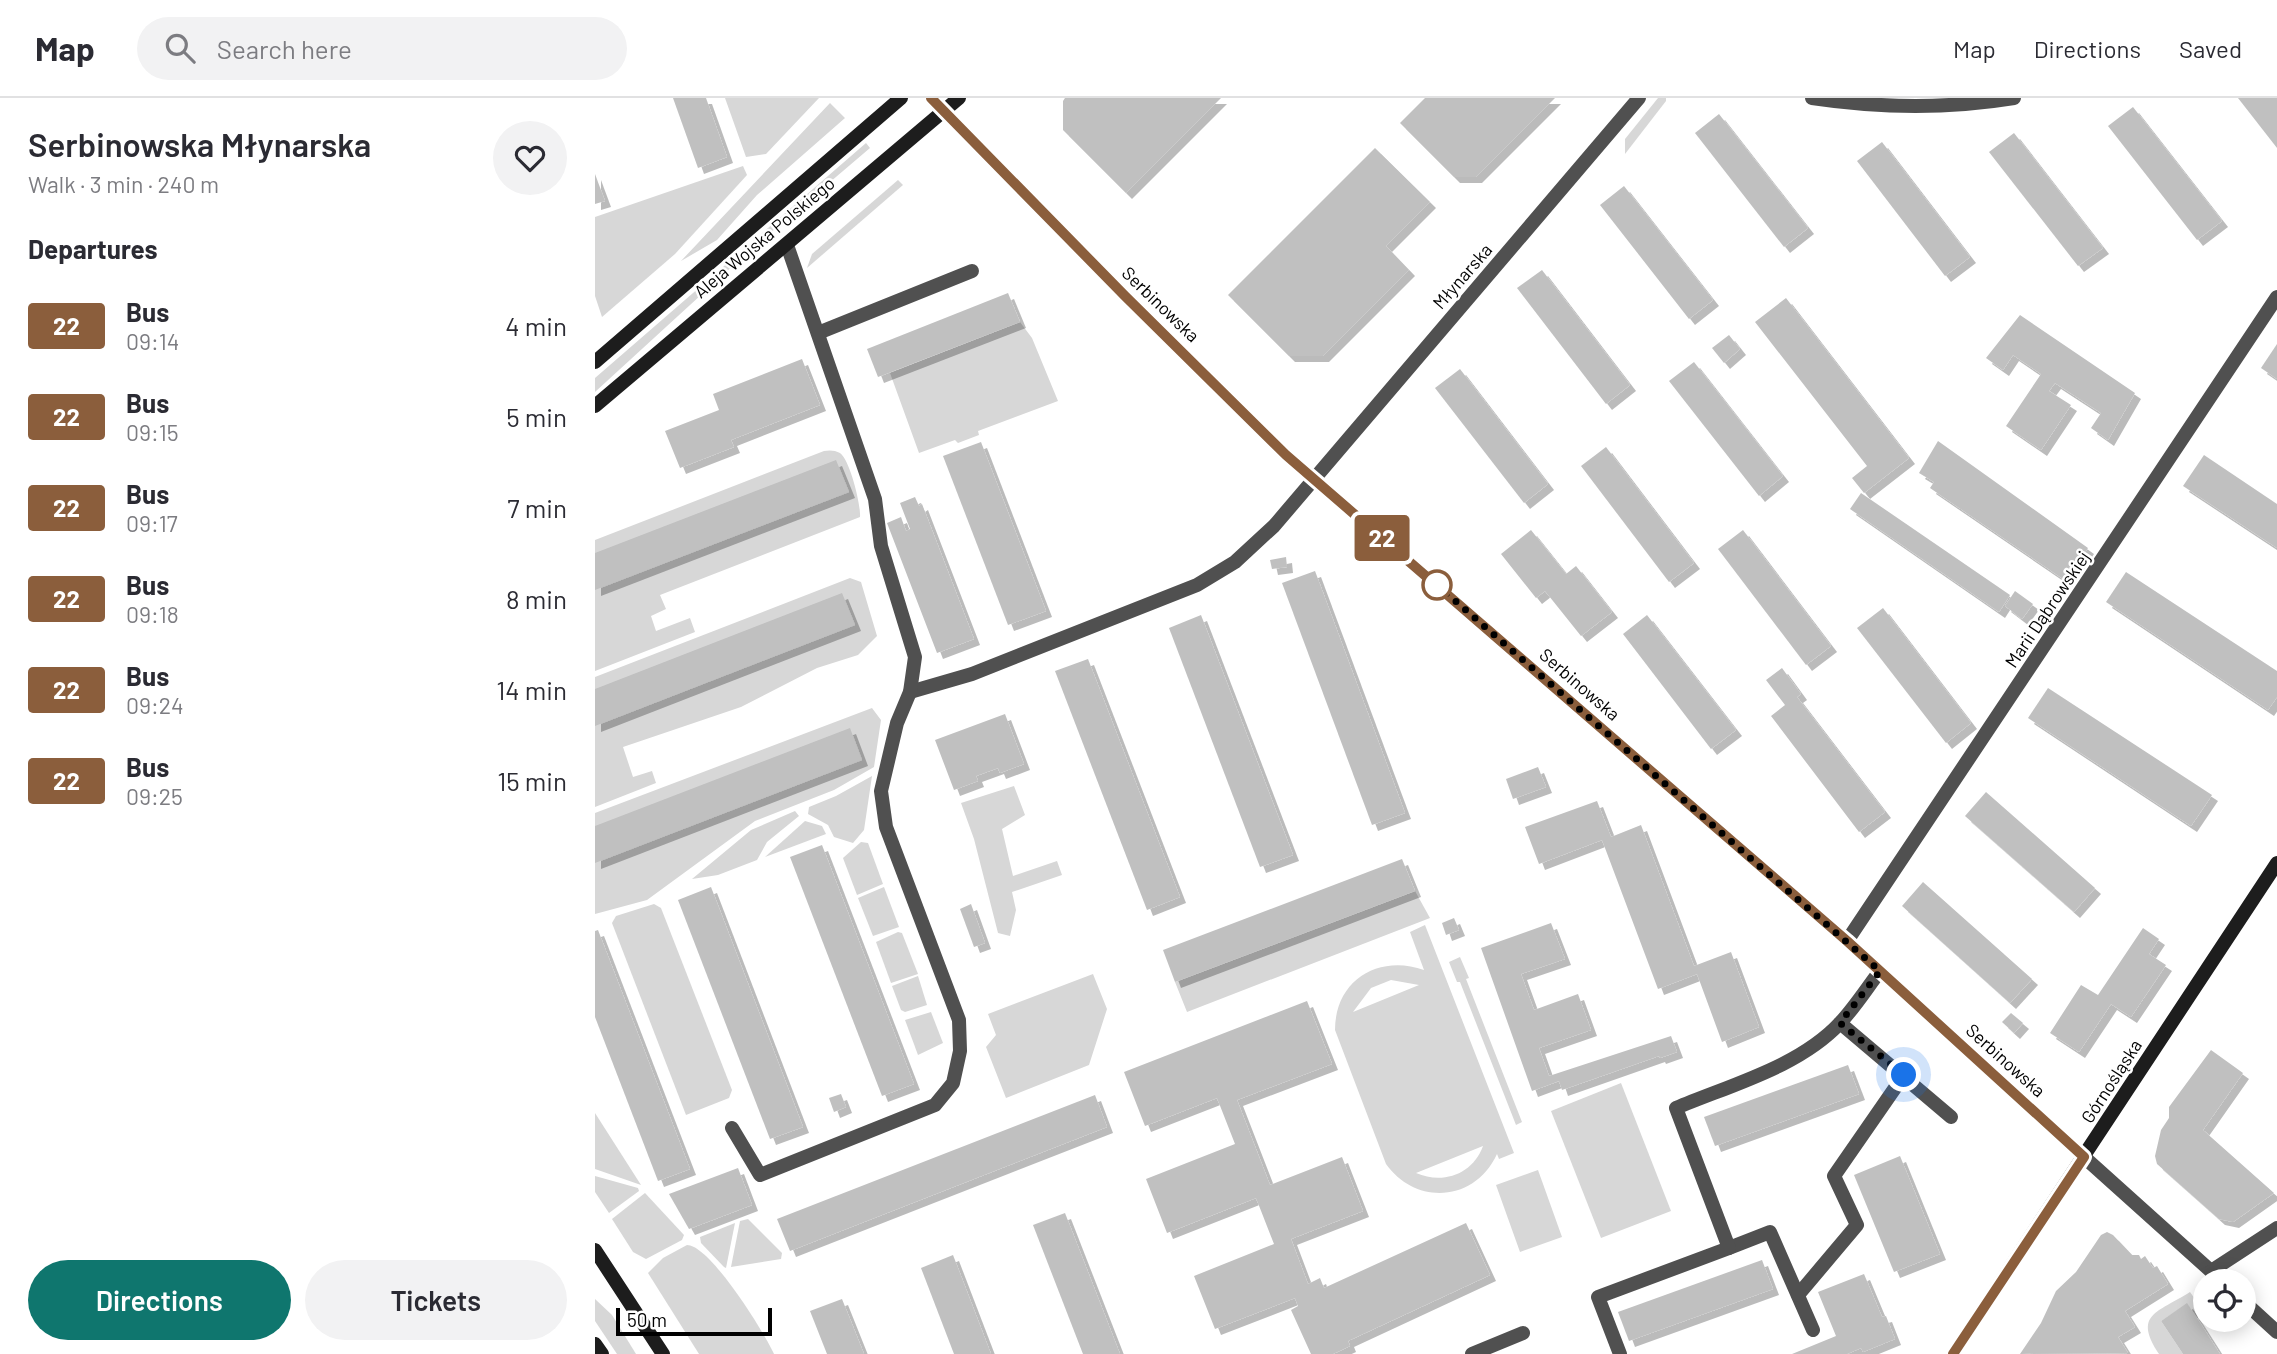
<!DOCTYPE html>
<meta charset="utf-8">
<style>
:root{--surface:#fff;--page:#f2f2f3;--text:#2b2b33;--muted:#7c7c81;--line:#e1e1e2;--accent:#0f766e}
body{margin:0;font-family:Barlow,sans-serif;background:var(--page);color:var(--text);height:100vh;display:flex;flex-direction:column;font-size:26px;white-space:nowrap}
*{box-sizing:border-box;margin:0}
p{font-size:23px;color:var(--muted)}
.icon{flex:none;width:38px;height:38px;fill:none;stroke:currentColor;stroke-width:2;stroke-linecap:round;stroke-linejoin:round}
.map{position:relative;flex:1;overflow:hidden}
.side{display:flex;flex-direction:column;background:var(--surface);width:595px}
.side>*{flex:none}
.badge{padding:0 14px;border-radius:5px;font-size:24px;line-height:46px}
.buttons{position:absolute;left:1598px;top:1171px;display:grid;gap:14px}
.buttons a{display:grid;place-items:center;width:63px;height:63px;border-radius:50%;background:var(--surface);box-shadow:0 4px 18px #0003;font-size:35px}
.scale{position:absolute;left:21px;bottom:18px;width:156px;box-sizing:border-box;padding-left:7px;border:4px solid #000;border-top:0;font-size:19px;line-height:24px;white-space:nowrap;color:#000;-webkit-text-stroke:5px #fff;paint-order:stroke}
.you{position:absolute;width:35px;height:35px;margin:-18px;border:5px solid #fff;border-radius:50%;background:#1a73e8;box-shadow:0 0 0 10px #1a73e833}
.map>.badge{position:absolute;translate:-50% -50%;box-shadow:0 0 0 4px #fff}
h2{padding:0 28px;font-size:26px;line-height:63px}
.round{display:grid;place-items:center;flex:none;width:74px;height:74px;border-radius:37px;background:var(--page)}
.headline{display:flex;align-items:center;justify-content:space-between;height:119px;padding:0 28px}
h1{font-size:33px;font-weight:600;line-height:52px}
.action{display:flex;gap:14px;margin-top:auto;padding:14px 28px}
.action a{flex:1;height:80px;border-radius:42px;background:var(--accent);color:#fff;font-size:28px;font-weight:600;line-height:80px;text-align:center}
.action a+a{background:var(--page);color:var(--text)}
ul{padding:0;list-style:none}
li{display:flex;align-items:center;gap:21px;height:91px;padding:0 28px}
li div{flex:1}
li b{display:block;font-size:26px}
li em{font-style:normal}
li .badge{min-width:77px;font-weight:700;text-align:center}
header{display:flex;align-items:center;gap:42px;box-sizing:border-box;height:98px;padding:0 35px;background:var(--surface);border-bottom:2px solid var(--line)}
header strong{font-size:33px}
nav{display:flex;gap:38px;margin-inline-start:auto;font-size:24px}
.search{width:490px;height:63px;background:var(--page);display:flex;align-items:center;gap:18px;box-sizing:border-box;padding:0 24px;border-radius:38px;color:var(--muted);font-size:26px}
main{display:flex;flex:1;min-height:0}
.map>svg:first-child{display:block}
.green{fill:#d7d7d7;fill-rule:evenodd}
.building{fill:#c0c0c0;filter:url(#shadow)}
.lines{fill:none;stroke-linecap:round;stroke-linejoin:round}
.street{stroke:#505050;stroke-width:14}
.secondary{stroke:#1d1d1d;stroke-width:14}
.line-casing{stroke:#fff;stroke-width:16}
.line{stroke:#8b5e3c;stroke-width:10}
.walk{stroke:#000;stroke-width:7;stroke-dasharray:0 12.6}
.stop-dot{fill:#fff;stroke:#8b5e3c;stroke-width:3.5}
.labels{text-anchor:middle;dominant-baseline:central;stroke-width:5;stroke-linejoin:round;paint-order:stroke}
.street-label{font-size:18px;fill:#000;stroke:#fff}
</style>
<header>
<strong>Map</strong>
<div class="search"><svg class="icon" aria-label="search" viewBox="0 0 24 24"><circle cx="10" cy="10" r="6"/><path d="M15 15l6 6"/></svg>Search here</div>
<nav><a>Map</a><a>Directions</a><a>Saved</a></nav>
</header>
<main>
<section class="side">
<div class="headline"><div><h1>Serbinowska Młynarska</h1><p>Walk · 3 min · 240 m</p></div><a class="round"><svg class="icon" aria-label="heart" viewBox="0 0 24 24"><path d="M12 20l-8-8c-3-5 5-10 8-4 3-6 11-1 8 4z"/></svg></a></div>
<h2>Departures</h2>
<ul>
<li><span class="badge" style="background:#8b5e3c;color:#fff">22</span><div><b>Bus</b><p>09:14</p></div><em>4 min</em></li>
<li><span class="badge" style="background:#8b5e3c;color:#fff">22</span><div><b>Bus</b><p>09:15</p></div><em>5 min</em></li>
<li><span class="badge" style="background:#8b5e3c;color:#fff">22</span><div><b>Bus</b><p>09:17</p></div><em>7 min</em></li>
<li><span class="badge" style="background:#8b5e3c;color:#fff">22</span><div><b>Bus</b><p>09:18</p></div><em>8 min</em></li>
<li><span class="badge" style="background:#8b5e3c;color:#fff">22</span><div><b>Bus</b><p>09:24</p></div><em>14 min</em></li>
<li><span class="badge" style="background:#8b5e3c;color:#fff">22</span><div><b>Bus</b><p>09:25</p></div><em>15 min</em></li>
</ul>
<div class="action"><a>Directions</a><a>Tickets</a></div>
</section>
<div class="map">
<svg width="1682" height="1256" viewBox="0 0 1682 1256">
<defs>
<filter id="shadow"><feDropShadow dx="6" dy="6" stdDeviation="0" flood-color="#0004"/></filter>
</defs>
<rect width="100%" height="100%" fill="#fff"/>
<g class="green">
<path d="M 130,0 L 224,0 L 171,56 L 151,59 Z"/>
<path d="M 1063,0 L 1071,0 L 1071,3 L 1030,56 L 1030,41 Z"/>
<path d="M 235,5 L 250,20 L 162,97 L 122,142 L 86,163 Z"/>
<path d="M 271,45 L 275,50 L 154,153 L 0,294 L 0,280 Z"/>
<path d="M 148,68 L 152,77 L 80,156 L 7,219 L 0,198 L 0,119 Z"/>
<path d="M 303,82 L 308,87 L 212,170 L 217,156 Z"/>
<path d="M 425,224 L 437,240 L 463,303 L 383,333 L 384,337 L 363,345 L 360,342 L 324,355 L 295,275 Z"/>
<path d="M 229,353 C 234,352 240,352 245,355 C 255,362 266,407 265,419 L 65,497 L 71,511 L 56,518 L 61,533 L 95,520 L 100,534 L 0,573 L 0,442 Z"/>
<path d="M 255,480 L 266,484 L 282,538 L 263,557 L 222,570 L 146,609 L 28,649 L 38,679 L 57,673 L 61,685 L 0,709 L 0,579 Z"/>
<path d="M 277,610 L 286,622 L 279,669 L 239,692 L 160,723 L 52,802 L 0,816 L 0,715 Z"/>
<path d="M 277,678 L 269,732 L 258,745 L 239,739 L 233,727 L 213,716 L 214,709 L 241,698 Z"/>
<path d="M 419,688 L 430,717 L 407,731 L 418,778 L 462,763 L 467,777 L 417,794 L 421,812 L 415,838 L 403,835 L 379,741 L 366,705 Z"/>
<path d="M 200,713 L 204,718 L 172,744 L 162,762 L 123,777 L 97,781 L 156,732 Z"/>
<path d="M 210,723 L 227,728 L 231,736 L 170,759 Z"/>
<path d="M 266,744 L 273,745 L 288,786 L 262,797 L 248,760 Z"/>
<path d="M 289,789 L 304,829 L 278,838 L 263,800 Z"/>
<path d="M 820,793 L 835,820 L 592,914 L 580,884 Z"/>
<path d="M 59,806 L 66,810 L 137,992 L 134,1000 L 91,1017 L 17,825 L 21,818 Z"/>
<path d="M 830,827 L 919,1055 L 904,1061 L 902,1056 C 880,1104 821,1108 791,1066 L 740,932 C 740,882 784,856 829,872 L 815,834 ZM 796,882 L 824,887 L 758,914 L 776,890 ZM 888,1048 C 878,1076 848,1087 821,1075 Z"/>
<path d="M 303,834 L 307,835 L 323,876 L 296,885 L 281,844 Z"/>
<path d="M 865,859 L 874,880 L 871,881 L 927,1024 L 921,1027 L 865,884 L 862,884 L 854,864 Z"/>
<path d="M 498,876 L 512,911 L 494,967 L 411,1000 L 391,949 L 401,937 L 393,916 Z"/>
<path d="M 323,878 L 332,907 L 310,914 L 306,912 L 297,888 Z"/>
<path d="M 336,914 L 348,945 L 323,957 L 310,922 Z"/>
<path d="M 1026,985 L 1076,1113 L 1006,1140 L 956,1013 Z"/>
<path d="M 0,1015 L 46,1087 L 0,1071 Z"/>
<path d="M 943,1072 L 967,1139 L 925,1154 L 901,1087 Z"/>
<path d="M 0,1078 L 43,1090 L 44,1093 L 14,1115 L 0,1094 Z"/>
<path d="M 50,1095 L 89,1137 L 87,1142 L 51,1161 L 38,1154 L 17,1121 Z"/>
<path d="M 153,1121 L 187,1155 L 186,1161 L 136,1169 L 145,1123 Z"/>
<path d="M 140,1125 L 131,1170 L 129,1169 L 106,1145 L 105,1139 Z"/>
<path d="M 92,1147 C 115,1147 169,1234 179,1256 L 104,1256 L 53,1175 L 68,1160 Z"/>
<path d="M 1595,1194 L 1610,1215 L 1602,1220 L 1592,1206 L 1566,1223 L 1588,1256 L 1564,1256 C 1538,1216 1562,1215 1595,1194 Z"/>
<path d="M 0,1201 L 17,1217 L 41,1256 L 22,1256 L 0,1223 Z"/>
</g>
<g class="building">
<path d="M 78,0 L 111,0 L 132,59 L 103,70 Z"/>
<path d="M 470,0 L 626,0 L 531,95 L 468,32 L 468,3 Z"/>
<path d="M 830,0 L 960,0 L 881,79 L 859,79 L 805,25 Z"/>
<path d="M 1643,0 L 1682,0 L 1682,50 Z"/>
<path d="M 1538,9 L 1627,123 L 1602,142 L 1513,28 Z"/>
<path d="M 1124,16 L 1213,130 L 1189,149 L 1100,35 Z"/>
<path d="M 1419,35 L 1508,150 L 1483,168 L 1394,54 Z"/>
<path d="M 1287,44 L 1375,159 L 1350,178 L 1262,63 Z"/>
<path d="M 780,50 L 835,104 L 791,148 L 814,172 L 728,258 L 694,258 L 633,197 Z"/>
<path d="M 0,76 L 10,103 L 0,106 Z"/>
<path d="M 1029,88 L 1118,202 L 1094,221 L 1005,107 Z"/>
<path d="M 947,172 L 1035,287 L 1011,306 L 922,190 Z"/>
<path d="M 413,195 L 425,224 L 283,279 L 272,251 Z"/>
<path d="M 1191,200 L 1314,360 L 1269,395 L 1257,380 L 1272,368 L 1160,224 Z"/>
<path d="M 1425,217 L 1540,295 L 1513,342 L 1496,330 L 1506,315 L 1460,285 L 1454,293 L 1476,307 L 1446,352 L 1411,328 L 1446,276 L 1418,257 L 1408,272 L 1391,260 Z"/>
<path d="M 1134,237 L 1145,251 L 1129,265 L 1117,250 Z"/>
<path d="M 1682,246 L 1682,281 L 1666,270 Z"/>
<path d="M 207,261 L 225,307 L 136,342 L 139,349 L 85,370 L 70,333 L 124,312 L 118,296 Z"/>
<path d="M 1099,264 L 1188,378 L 1164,398 L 1074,283 Z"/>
<path d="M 865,271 L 953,386 L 929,405 L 840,290 Z"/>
<path d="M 1343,343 L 1493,450 L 1471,483 L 1335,390 L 1339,384 L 1324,375 Z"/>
<path d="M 386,344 L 451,513 L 413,527 L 348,358 Z"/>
<path d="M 1011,349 L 1099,465 L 1074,484 L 986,368 Z"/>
<path d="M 1609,357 L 1682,406 L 1682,450 L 1588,388 Z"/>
<path d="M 241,362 L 254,394 L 0,492 L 0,455 Z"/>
<path d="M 1266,395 L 1415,497 L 1404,514 L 1255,411 Z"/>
<path d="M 320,399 L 324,408 L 327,406 L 379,541 L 342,555 L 292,425 L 306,419 L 311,433 L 315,431 L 305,405 Z"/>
<path d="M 936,432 L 971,476 L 981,468 L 1017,514 L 986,538 L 950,493 L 941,500 L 906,456 Z"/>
<path d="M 1148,432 L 1236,548 L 1211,567 L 1123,451 Z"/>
<path d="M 691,459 L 692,469 L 677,471 L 675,462 Z"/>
<path d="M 720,473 L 810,715 L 777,727 L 687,485 Z"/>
<path d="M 1531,474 L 1682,573 L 1682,599 L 1673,612 L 1511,504 Z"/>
<path d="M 1420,493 L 1438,506 L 1427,521 L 1410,508 Z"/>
<path d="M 247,495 L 260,527 L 0,628 L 0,591 Z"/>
<path d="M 1288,510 L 1376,625 L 1351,645 L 1262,530 Z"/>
<path d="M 606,517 L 698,757 L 665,769 L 574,530 Z"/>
<path d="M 1052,517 L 1141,632 L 1116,651 L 1028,536 Z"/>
<path d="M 493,561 L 585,799 L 552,812 L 460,573 Z"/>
<path d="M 1187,570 L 1206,596 L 1202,599 L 1290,714 L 1264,734 L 1176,618 L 1190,607 L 1171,582 Z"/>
<path d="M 1453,590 L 1617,697 L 1596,728 L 1433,620 Z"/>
<path d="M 410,616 L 429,666 L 405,675 L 403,670 L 381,678 L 383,683 L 359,692 L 340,642 Z"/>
<path d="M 255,630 L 267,662 L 0,765 L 0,728 Z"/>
<path d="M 943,669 L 951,689 L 918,701 L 911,681 Z"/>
<path d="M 1391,694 L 1500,790 L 1479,814 L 1370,718 Z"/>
<path d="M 1002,703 L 1016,739 L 1046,727 L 1099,868 L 1136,854 L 1164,929 L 1127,944 L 1102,876 L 1063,891 L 1007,742 L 944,766 L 930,729 Z"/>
<path d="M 227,747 L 319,986 L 287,998 L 195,759 Z"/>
<path d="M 807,761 L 820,793 L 580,884 L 568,852 Z"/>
<path d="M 1328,784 L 1437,881 L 1415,905 L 1307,808 Z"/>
<path d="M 116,789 L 208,1029 L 175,1041 L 83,802 Z"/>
<path d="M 376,806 L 390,845 L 379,849 L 365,811 Z"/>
<path d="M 859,820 L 864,832 L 851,837 L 847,825 Z"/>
<path d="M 956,825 L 970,861 L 926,876 L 939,912 L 983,896 L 996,932 L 944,950 L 954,978 L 1076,938 L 1082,954 L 1065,960 L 1064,958 L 967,992 L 964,983 L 937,993 L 886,850 Z"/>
<path d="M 1548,830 L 1564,841 L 1554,856 L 1571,867 L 1536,919 L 1516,906 L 1484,954 L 1455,935 L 1486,887 L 1503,897 Z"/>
<path d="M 3,832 L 95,1071 L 63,1083 L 0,919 L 0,833 Z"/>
<path d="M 712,903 L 737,966 L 642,1002 L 675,1087 L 747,1059 L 768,1113 L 696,1141 L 713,1186 L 725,1180 L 729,1190 L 871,1125 L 895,1177 L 753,1243 L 755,1248 L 738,1256 L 716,1256 L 696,1212 L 703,1208 L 700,1200 L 620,1231 L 599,1178 L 679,1146 L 661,1100 L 572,1135 L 551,1081 L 640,1046 L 622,1000 L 550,1028 L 529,974 Z"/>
<path d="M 1416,915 L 1428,925 L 1419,935 L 1407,924 Z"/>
<path d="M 1616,952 L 1648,975 L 1608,1032 L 1679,1095 L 1638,1124 L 1624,1121 L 1562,1066 L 1560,1058 L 1566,1032 L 1574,1020 L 1574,1009 Z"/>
<path d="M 1253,967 L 1264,996 L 1120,1048 L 1109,1019 Z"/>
<path d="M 246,996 L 251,1009 L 239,1014 L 234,1000 Z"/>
<path d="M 500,997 L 512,1029 L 195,1153 L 182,1121 Z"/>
<path d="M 1305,1058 L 1345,1156 L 1299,1174 L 1259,1077 Z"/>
<path d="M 143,1070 L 157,1107 L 94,1131 L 74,1096 Z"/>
<path d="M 470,1115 L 525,1256 L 488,1256 L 438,1127 Z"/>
<path d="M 1512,1134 L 1518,1137 L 1537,1157 L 1544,1157 L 1546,1161 L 1550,1158 L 1558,1170 L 1562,1168 L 1573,1186 L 1530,1213 L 1540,1229 L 1523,1239 L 1533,1255 L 1425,1256 L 1446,1225 L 1461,1193 L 1481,1174 L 1506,1137 Z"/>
<path d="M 358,1157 L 396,1256 L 359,1256 L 326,1170 Z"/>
<path d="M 1167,1162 L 1178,1191 L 1034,1243 L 1023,1214 Z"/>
<path d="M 1269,1176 L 1287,1219 L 1291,1218 L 1300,1241 L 1268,1254 L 1266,1250 L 1252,1256 L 1197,1256 L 1241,1238 L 1223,1194 Z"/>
<path d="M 247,1201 L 269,1256 L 232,1256 L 215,1213 Z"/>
<path d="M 1592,1205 L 1602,1220 L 1625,1256 L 1588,1256 L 1566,1223 Z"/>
</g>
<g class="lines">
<g class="street">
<path d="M 1217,0 C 1284,10 1352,11 1419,0"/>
<path d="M 223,235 L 377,173"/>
<path d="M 315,594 L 377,576 L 602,487 L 640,464 L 679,428 L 1044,0"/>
<path d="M 1252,843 L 1682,199"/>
<path d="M 1245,925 L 1356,1019"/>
<path d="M 137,1030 L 165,1077 L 340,1007 L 358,985 L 365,953 L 364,922 L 291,729 L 286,693 L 302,625 L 315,594 L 320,559 L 286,448 L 280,401 L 192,147"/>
<path d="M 1489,1059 L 1627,1183"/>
<path d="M 1134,1150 L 1175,1134 L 1218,1232"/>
<path d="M 1616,1173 L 1682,1130"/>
<path d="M 1203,1197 L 1262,1127 L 1239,1078 L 1309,977"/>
<path d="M 1648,1203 L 1682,1234"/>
<path d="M 877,1256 L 928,1235"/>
<path d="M 1025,1256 L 1003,1199 L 1134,1150 L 1081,1010 C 1135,987 1204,969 1245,925 C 1260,909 1272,890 1285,873"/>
</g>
<g class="secondary">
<path d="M 336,0 L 530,198 L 691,357 L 1252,843 L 1489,1059"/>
<path d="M 0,264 L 306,0"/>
<path d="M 0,308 L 364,0"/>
<path d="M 0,1152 L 68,1256"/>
<path d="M 0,1246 L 7,1256"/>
<path d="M 1358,1256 L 1682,765"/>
</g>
</g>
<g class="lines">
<defs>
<path id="line" d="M 336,0 L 530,198 L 691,357 L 1252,843 L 1489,1059 L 1358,1256"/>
</defs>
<use href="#line" class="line-casing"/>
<use href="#line" class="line"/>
<path class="walk" d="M 842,487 L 1285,873 L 1245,925 L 1309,977"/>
</g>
<circle class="stop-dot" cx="842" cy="487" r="14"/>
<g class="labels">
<g class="street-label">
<text transform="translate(169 139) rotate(-40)">Aleja Wojska Polskiego</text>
<text transform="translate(867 178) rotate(-49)">Młynarska</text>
<text transform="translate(566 206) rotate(44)">Serbinowska</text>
<text transform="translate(1452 511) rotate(-56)">Marii Dąbrowskiej</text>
<text transform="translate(985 586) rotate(41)">Serbinowska</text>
<text transform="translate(1411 962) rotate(42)">Serbinowska</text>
<text transform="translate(1516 983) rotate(-57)">Górnośląska</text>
</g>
</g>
</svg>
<div class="buttons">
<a><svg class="icon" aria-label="locate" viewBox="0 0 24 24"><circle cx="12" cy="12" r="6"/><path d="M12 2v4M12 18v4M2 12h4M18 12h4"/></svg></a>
</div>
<div class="scale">50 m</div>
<div class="you" style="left:1309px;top:977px"></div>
<b class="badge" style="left:787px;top:440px;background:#8b5e3c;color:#fff">22</b>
</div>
</main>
